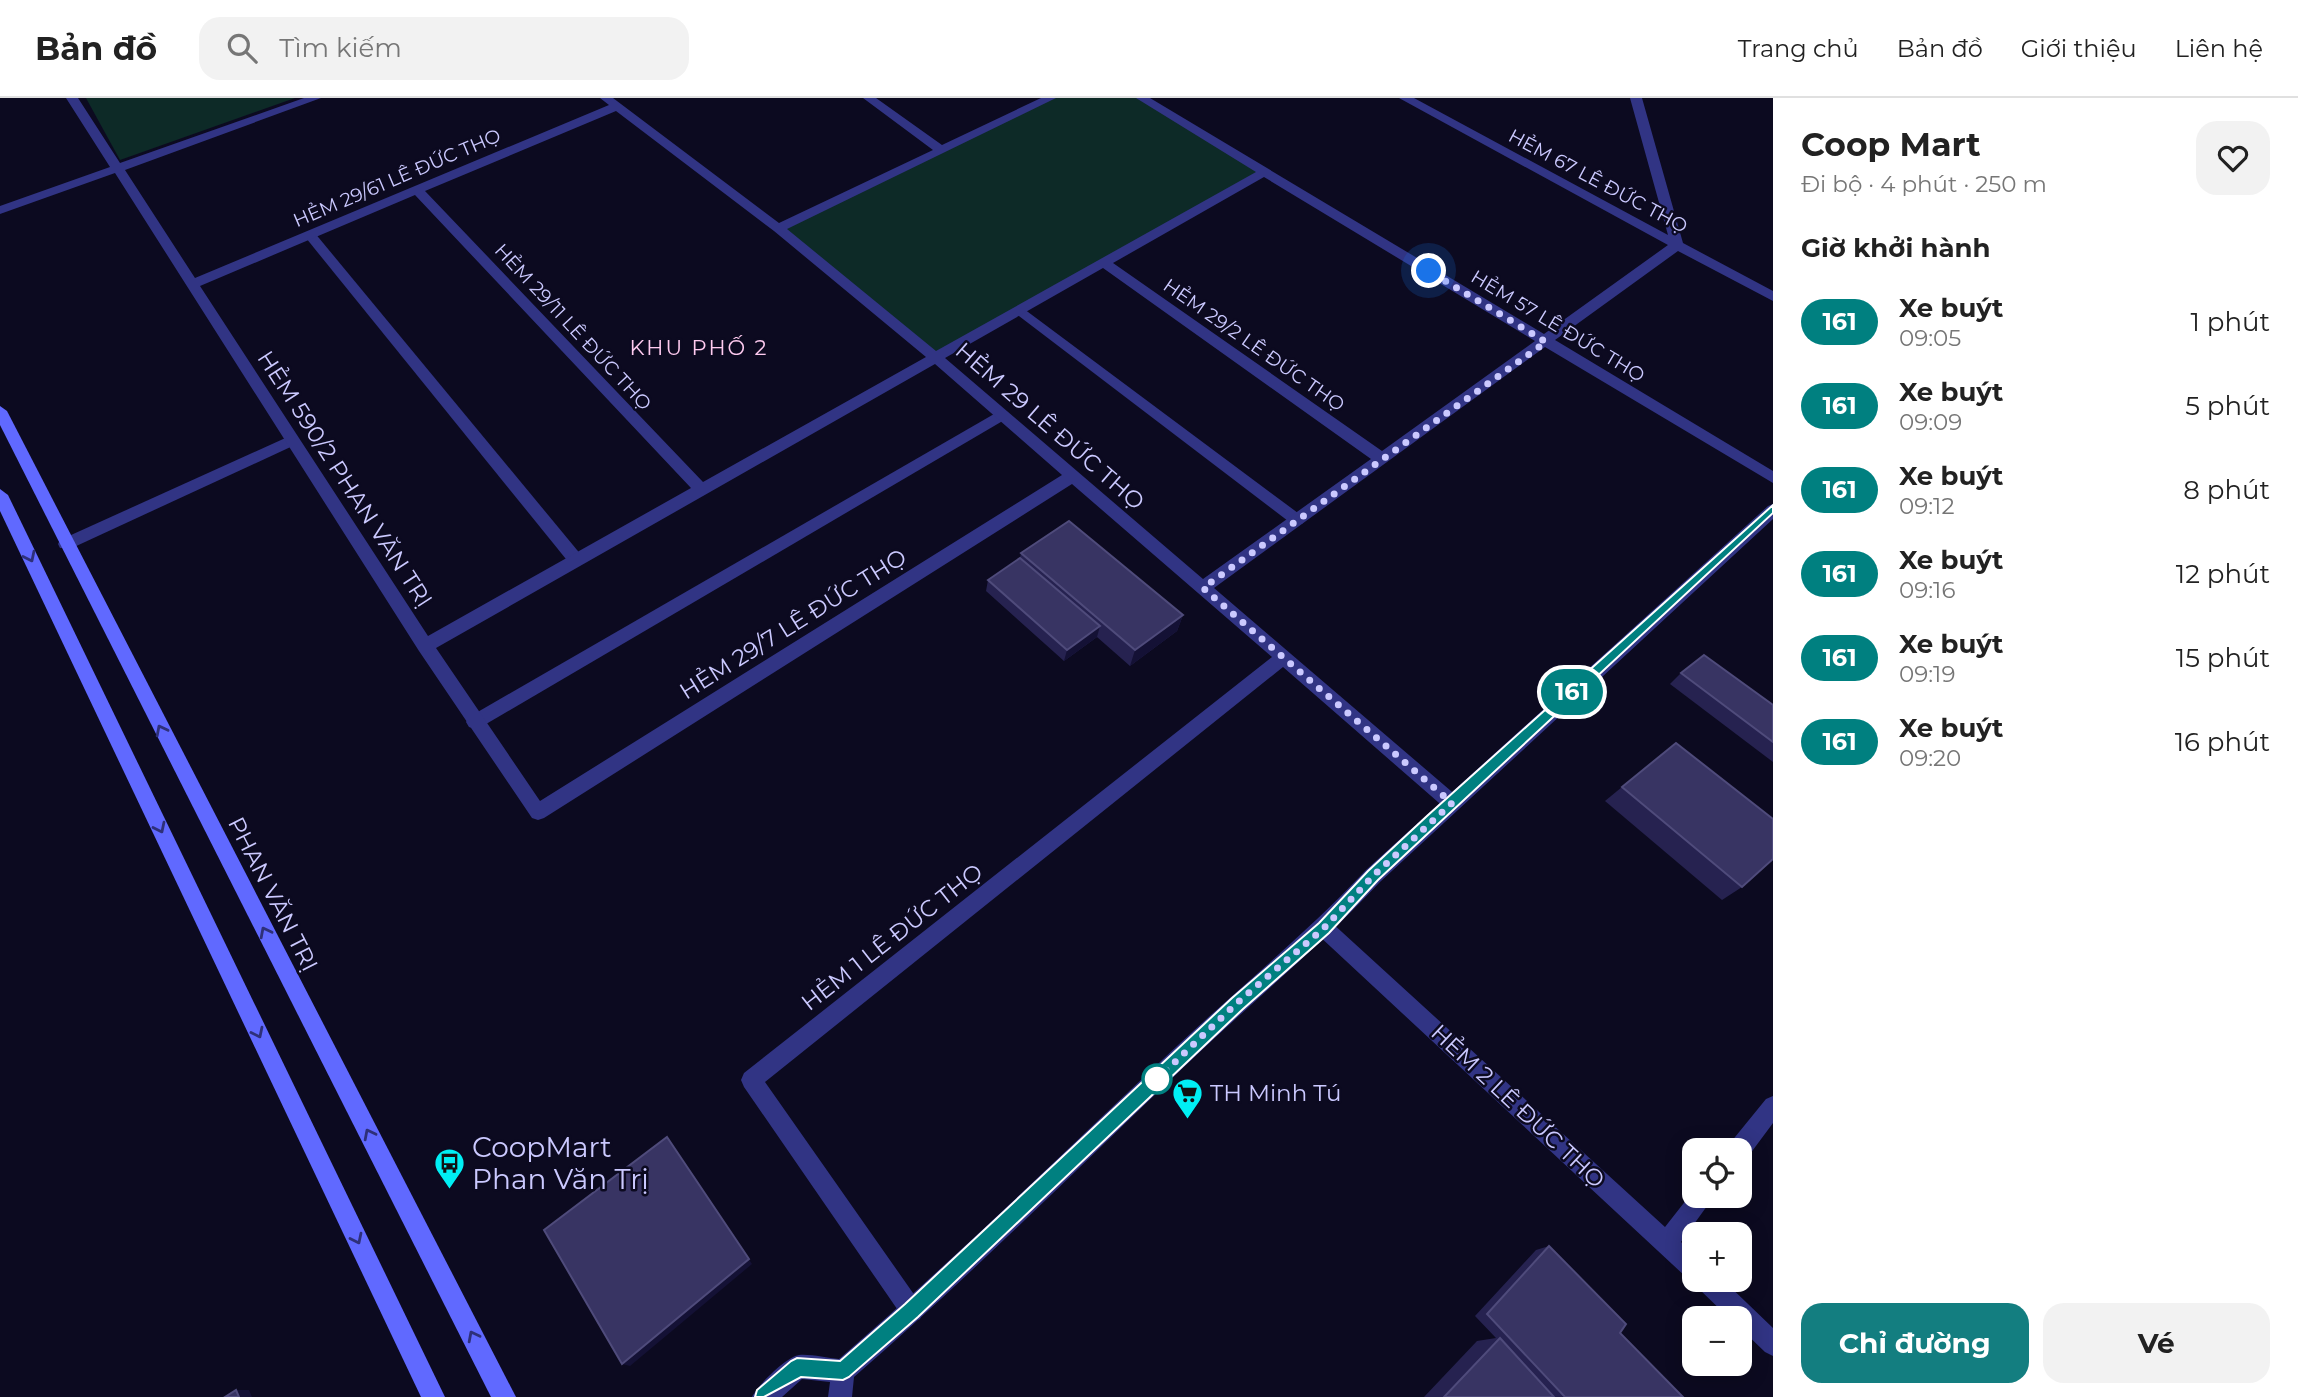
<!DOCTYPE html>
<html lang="vi">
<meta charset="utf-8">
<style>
:root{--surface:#fff;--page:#f2f2f2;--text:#222;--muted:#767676;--line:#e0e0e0;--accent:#137e80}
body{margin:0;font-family:Montserrat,sans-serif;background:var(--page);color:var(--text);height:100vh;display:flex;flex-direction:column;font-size:26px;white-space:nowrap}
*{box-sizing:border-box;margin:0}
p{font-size:23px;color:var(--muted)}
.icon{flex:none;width:38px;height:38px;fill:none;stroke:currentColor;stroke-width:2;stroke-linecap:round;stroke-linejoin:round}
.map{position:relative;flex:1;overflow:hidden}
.details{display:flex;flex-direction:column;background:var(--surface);width:525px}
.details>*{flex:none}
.badge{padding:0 14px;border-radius:23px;font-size:24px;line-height:46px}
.controls{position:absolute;left:1682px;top:1040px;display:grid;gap:14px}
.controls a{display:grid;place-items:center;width:70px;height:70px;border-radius:14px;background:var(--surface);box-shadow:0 4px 18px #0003;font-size:35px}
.you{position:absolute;width:35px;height:35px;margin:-18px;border:5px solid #fff;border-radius:50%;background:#1a73e8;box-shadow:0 0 0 10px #1a73e833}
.map>.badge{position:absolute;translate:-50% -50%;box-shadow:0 0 0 4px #fff}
h2{padding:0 28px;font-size:26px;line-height:63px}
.round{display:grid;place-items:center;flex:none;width:74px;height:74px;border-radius:21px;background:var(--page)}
.headline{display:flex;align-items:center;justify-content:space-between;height:119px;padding:0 28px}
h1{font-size:33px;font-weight:700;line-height:52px}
.action{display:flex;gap:14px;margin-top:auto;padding:14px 28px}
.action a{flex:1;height:80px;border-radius:21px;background:var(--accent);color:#fff;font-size:28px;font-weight:700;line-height:80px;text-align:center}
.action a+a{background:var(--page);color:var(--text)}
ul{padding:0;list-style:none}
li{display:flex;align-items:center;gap:21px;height:84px;padding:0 28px}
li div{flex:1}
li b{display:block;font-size:26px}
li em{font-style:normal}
li .badge{min-width:77px;font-weight:700;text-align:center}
header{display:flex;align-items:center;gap:42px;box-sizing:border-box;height:98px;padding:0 35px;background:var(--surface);border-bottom:2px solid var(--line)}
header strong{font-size:33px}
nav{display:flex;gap:38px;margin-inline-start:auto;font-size:24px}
.search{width:490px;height:63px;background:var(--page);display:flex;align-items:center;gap:18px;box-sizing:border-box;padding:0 24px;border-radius:21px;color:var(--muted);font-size:26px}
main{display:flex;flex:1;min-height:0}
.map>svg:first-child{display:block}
.green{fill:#0d2a27}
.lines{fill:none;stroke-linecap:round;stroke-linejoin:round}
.service{fill:#313484;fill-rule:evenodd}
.minor{fill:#313484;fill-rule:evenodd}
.tertiary{fill:#313484;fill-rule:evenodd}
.secondary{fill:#6069ff;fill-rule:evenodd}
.wall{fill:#262250}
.shaded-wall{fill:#141135}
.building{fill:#383463;stroke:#4f4b7b;stroke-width:2}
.oneway{stroke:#2e3079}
.line{fill:#008080;stroke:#fff;stroke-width:2}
.walk{stroke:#cbc9ff;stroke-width:7;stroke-dasharray:0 12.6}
.stop-dot{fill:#fff;stroke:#008080;stroke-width:3.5}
.labels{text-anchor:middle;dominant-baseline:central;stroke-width:5;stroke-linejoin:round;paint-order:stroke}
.far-street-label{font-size:19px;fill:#cbc9ff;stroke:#0c0a20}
.far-neighbourhood-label{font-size:21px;letter-spacing:2px;fill:#ffcbf0;stroke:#0c0a20}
.street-label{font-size:23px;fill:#cbc9ff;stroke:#0c0a20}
.poi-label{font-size:23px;fill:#cbc9ff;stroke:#0c0a20;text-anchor:start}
.near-poi-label{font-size:28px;fill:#cbc9ff;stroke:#0c0a20;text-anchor:start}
</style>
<header>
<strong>Bản đồ</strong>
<div class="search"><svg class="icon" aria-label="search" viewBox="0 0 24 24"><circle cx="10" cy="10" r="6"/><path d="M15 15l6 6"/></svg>Tìm kiếm</div>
<nav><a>Trang chủ</a><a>Bản đồ</a><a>Giới thiệu</a><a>Liên hệ</a></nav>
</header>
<main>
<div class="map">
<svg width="1773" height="1299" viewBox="0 0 1773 1299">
<rect width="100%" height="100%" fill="#0c0a20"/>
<g class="green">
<path d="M 86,0 L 295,0 L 120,62 Z"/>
<path d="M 1050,0 L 1142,0 L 1264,74 L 935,259 L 778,130 Z"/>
</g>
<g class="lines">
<g class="service">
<path d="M 310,133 L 314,134 L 582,458 L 584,462 L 582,466 L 570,466 L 306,140 L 304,137 Z"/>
<path d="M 1020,208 L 1302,418 L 1305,422 L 1302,426 L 1292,426 L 1015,215 L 1013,212 Z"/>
<path d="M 1001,312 L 1006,313 L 1008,317 L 1006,321 L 481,629 L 475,631 L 469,629 L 466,624 L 469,619 Z"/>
<path d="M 292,337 L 297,338 L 299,342 L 297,346 L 72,450 L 60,450 L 58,446 L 60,442 Z"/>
</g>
<g class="minor">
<path d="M 66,0 L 78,0 L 120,65 L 304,0 L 321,0 L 125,72 L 195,180 L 609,7 L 600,0 L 613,0 L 779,125 L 933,52 L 863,0 L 876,0 L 942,47 L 1041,0 L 1056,0 L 787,131 L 936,253 L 1256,74 L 1136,0 L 1150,0 L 1544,236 L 1668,147 L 1399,0 L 1414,0 L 1668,137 L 1630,0 L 1642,0 L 1683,145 L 1773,193 L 1773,203 L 1678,153 L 1555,242 L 1773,373 L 1773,385 L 1545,249 L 1214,490 L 1458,699 L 1461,705 L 1458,711 L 1452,713 L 1446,711 L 1283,569 L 765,984 L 920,1205 L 923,1213 L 920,1221 L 912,1224 L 904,1221 L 744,989 L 741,982 L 744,975 L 1272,559 L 1072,386 L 544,720 L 538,722 L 532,720 L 419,553 L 115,75 L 0,116 L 0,108 L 110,69 ZM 616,13 L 774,133 L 926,259 L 703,384 L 425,93 ZM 1264,79 L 1535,243 L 1382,353 L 1113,165 ZM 415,97 L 691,390 L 428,538 L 200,188 ZM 1103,170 L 1371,361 L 1203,481 L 945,260 ZM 935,266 L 1062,377 L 540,703 L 436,550 Z"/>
<path d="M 1324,821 L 1331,824 L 1665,1129 L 1694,1092 L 1694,1097 L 1715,1097 L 1681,1144 L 1694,1156 L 1694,1181 L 1722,1181 L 1773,1230 L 1773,1258 L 1765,1254 L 1740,1230 L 1740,1220 L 1729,1220 L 1697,1189 L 1694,1182 L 1686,1179 L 1317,836 L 1314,830 L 1317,824 Z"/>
<path d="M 1773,998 L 1773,1025 L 1747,1060 L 1740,1062 L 1740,1052 L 1728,1052 L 1731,1044 L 1766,1001 Z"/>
</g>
<path class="tertiary" d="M 1773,406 L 1773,421 L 1380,784 C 1319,849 1251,905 1187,966 C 1077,1071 969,1179 854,1279 L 852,1299 L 828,1299 L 830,1284 L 802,1281 L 782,1299 L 752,1299 C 757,1288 786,1259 799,1257 C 811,1256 827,1260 839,1261 C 955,1161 1065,1053 1177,948 C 1240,889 1307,835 1366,772 L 1768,408 Z"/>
<g class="secondary">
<path d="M 0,308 L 7,313 L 516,1299 L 491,1299 L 0,327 Z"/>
<path d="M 0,391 L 8,397 L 445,1299 L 421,1299 L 0,413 Z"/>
</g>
</g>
<g class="wall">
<path d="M 1021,455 L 1183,517 L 1177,533 L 1130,568 L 1097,539 L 1064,563 L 986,493 L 988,482 L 1020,460 Z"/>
<path d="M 1681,575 L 1773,607 L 1773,664 L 1670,586 Z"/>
<path d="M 1622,689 L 1742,789 L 1722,802 L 1605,703 Z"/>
<path d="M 1549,1148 L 1620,1235 L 1683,1299 L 1424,1299 L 1477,1243 L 1496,1240 L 1475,1218 L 1536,1152 Z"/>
</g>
<g class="shaded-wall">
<path d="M 1183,517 L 1177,533 L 1130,568 L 1135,552 Z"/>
<path d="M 1100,528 L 1097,539 L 1064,563 L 1067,552 Z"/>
<path d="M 667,1039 L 752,1166 L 630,1268 L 622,1266 Z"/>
<path d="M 236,1292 L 249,1292 L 252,1299 L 239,1299 Z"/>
</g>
<g class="building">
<path d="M 1069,423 L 1183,517 L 1135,552 L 1021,455 Z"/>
<path d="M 1020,460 L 1100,528 L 1067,552 L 988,482 Z"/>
<path d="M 1704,557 L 1773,607 L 1773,644 L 1681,575 Z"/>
<path d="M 1676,645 L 1773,721 L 1773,761 L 1742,789 L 1622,689 Z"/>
<path d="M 667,1039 L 749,1161 L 622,1266 L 544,1132 Z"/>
<path d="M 1549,1148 L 1626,1226 L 1620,1235 L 1683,1299 L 1565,1299 L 1487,1216 Z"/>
<path d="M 1500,1240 L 1554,1299 L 1444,1299 Z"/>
<path d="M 236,1292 L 239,1299 L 225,1299 Z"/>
</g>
<defs><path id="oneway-chevron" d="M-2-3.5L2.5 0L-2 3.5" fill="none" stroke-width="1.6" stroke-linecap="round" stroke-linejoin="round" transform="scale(1.75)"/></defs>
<g class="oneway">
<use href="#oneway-chevron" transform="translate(30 459) rotate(64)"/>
<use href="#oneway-chevron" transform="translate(161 632) rotate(-117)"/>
<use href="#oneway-chevron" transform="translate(160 730) rotate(64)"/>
<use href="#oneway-chevron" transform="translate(265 834) rotate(-117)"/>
<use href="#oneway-chevron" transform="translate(258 935) rotate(64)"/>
<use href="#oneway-chevron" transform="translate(369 1036) rotate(-117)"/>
<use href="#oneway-chevron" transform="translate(357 1141) rotate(64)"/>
<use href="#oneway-chevron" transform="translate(473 1238) rotate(-117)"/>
</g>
<path class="line" d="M 1773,407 L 1773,415 L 1437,727 L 1378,782 L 1329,835 L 1243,911 L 918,1219 L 849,1279 L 843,1282 L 801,1279 L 764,1299 L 755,1299 L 757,1292 L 791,1263 L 797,1260 L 840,1263 L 905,1206 L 1232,900 L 1319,825 L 1368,773 L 1427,718 Z"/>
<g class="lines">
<path class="walk" d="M 1157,981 L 1237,905 L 1324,830 L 1373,778 L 1452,705 L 1203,490 L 1546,244 L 1429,173"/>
</g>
<defs>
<symbol id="supermarket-pin" viewBox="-11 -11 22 30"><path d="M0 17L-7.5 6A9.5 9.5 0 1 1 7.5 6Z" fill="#00eff4" stroke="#0c0a20"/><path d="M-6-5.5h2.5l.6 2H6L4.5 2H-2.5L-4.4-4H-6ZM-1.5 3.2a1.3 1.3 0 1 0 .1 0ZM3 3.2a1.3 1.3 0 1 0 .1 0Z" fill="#111"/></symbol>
<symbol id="bus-pin" viewBox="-11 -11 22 30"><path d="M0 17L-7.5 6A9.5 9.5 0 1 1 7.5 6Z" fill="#00eff4" stroke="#0c0a20"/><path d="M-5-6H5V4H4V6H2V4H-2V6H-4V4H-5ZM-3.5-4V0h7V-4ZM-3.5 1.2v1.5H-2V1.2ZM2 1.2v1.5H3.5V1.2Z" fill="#111"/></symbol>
</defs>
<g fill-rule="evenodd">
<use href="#supermarket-pin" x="1170" y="978" width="35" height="47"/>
<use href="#bus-pin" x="432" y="1048" width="35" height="47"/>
</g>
<circle class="stop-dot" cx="1157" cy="981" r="14"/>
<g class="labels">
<g class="far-street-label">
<text transform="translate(397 80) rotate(-23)">HẺM 29/61 LÊ ĐỨC THỌ</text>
<text transform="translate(1598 83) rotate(28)">HẺM 67 LÊ ĐỨC THỌ</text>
<text transform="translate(1558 228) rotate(31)">HẺM 57 LÊ ĐỨC THỌ</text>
<text transform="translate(573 229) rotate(47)">HẺM 29/11 LÊ ĐỨC THỌ</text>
<text transform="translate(1254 247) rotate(35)">HẺM 29/2 LÊ ĐỨC THỌ</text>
</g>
<g class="far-neighbourhood-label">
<text x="699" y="249">KHU PHỐ 2</text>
</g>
<g class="street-label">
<text transform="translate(1050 328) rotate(41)">HẺM 29 LÊ ĐỨC THỌ</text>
<text transform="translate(345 381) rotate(57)">HẺM 590/2 PHAN VĂN TRỊ</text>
<text transform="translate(793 526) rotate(-32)">HẺM 29/7 LÊ ĐỨC THỌ</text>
<text transform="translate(273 796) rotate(63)">PHAN VĂN TRỊ</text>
<text transform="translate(892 839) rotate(-38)">HẺM 1 LÊ ĐỨC THỌ</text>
<text transform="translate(1518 1008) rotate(43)">HẺM 2 LÊ ĐỨC THỌ</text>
</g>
<g class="poi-label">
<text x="1210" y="995">TH Minh Tú</text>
</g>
<g class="near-poi-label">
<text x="472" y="1049">CoopMart<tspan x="472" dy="32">Phan Văn Trị</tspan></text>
</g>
</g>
</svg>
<div class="controls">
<a><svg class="icon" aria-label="locate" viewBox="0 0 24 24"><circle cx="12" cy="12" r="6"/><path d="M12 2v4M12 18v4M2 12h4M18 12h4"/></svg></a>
<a>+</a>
<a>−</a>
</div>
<div class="you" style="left:1429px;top:173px"></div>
<b class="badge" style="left:1572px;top:594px;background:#008080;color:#fff">161</b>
</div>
<section class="details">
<div class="headline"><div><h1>Coop Mart</h1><p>Đi bộ · 4 phút · 250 m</p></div><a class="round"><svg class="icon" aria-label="heart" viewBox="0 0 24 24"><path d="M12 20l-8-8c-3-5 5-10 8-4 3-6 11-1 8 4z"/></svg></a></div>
<h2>Giờ khởi hành</h2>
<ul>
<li><span class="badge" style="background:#008080;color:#fff">161</span><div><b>Xe buýt</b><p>09:05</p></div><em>1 phút</em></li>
<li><span class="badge" style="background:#008080;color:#fff">161</span><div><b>Xe buýt</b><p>09:09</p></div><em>5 phút</em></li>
<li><span class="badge" style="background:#008080;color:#fff">161</span><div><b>Xe buýt</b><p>09:12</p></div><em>8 phút</em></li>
<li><span class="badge" style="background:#008080;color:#fff">161</span><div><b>Xe buýt</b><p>09:16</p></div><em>12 phút</em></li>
<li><span class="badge" style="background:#008080;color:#fff">161</span><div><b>Xe buýt</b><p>09:19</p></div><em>15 phút</em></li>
<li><span class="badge" style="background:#008080;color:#fff">161</span><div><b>Xe buýt</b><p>09:20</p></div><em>16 phút</em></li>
</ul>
<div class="action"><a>Chỉ đường</a><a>Vé</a></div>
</section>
</main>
